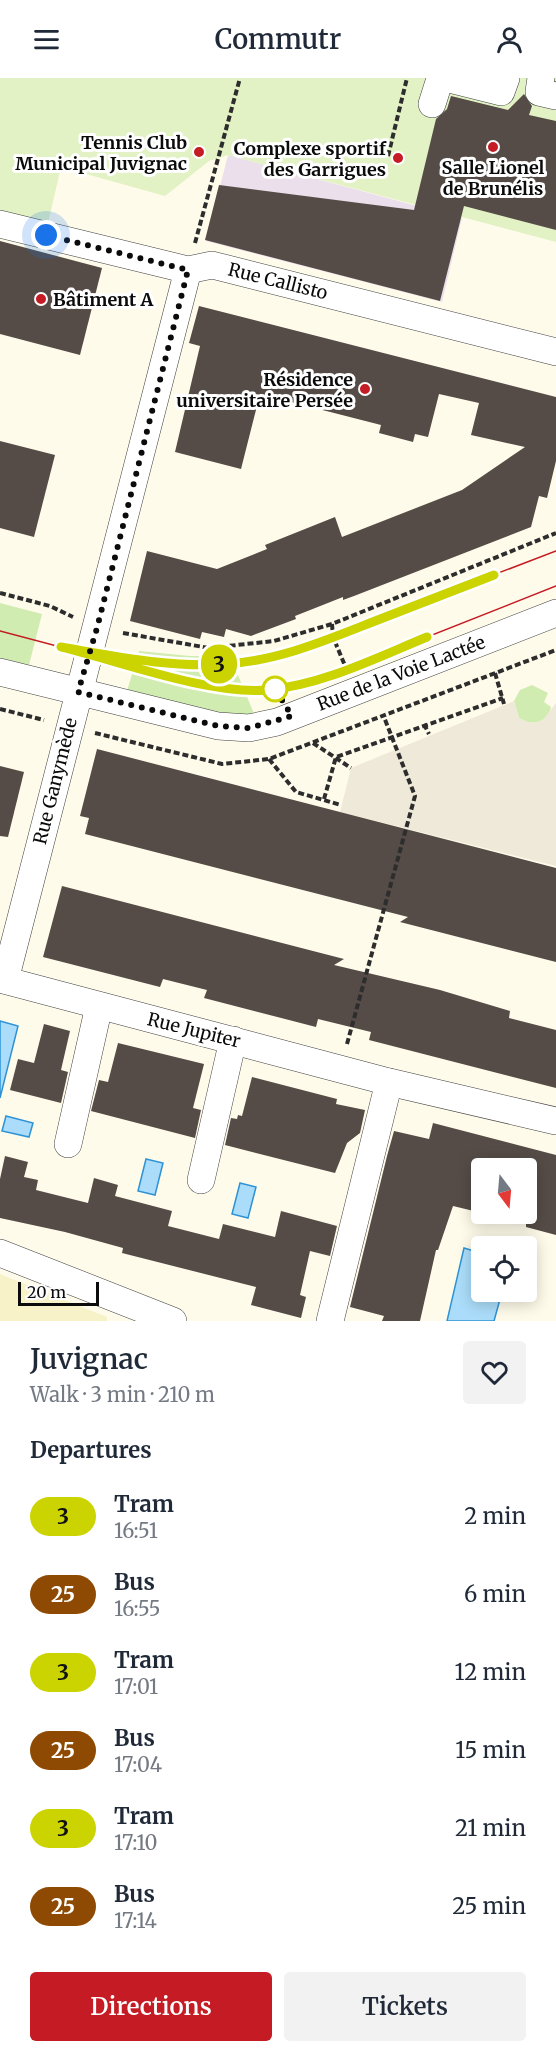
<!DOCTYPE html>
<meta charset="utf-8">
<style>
:root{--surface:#fff;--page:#f2f2f3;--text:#1f2937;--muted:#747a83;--accent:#c41b24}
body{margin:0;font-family:Merriweather,serif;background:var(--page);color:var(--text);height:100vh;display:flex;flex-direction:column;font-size:22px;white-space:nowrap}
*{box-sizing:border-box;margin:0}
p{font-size:20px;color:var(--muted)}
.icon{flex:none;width:33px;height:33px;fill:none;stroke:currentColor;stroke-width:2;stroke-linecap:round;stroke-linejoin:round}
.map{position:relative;height:1243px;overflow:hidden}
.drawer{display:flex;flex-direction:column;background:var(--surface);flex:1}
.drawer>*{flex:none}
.badge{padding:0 12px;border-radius:20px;font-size:21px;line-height:39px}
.needle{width:39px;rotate:164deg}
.buttons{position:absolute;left:471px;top:1080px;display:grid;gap:12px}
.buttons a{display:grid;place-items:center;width:66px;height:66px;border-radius:6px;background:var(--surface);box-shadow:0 3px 15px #0003;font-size:30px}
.scale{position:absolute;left:18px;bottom:15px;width:81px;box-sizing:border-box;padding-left:6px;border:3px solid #0b0b0b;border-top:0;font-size:16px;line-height:21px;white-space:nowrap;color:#0b0b0b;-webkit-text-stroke:4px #fff;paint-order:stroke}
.you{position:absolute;width:30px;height:30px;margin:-15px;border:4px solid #fff;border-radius:50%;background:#1a73e8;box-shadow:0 0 0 9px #1a73e833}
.map>.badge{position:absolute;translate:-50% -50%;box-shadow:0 0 0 3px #fff}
h2{padding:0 30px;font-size:22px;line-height:54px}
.round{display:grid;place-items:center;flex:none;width:63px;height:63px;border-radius:6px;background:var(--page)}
.summary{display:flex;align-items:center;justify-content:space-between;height:102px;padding:0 30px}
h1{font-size:28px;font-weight:600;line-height:45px}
.button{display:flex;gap:12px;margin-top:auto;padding:12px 30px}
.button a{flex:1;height:69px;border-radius:6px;background:var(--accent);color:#fff;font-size:24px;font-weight:600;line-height:69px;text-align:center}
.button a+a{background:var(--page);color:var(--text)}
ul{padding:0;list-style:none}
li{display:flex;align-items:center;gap:18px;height:78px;padding:0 30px}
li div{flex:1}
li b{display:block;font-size:22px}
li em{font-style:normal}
li .badge{min-width:66px;font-weight:700;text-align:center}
header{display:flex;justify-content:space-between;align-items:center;height:78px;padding:0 30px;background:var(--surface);font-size:27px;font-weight:600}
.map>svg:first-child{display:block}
.industrial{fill:#eadfeb}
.farmland{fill:#f7f2c8}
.green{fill:#d0ecb1}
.pitch{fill:#e2f2c4}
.plaza{fill:#efe9d9}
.water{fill:#abddfa;stroke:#2d93d6;stroke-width:1.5}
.building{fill:#554c47}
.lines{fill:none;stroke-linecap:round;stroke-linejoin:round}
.minor-casing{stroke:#3e3e3e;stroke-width:28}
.path{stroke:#2d2d2d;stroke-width:4;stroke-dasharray:6 3;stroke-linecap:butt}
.minor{stroke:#fff;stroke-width:27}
.tram{stroke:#c41b24;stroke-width:1.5}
.line-casing{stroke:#fff;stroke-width:14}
.line{stroke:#cbd300;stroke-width:9}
.walk{stroke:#0b0b0b;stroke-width:6;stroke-dasharray:0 10.8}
.poi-dot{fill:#c41b24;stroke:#fff;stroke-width:2}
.stop-dot{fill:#fff;stroke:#cbd300;stroke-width:3}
.labels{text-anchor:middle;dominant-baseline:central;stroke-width:6;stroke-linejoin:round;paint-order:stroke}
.poi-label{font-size:18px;font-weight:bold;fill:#0b0b0b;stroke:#fff;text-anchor:end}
.street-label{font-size:18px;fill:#0b0b0b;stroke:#fff}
</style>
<header><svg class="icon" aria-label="menu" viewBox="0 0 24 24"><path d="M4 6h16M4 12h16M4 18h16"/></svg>Commutr<svg class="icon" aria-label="person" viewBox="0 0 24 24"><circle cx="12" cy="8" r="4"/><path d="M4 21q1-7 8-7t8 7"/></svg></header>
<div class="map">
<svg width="556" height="1243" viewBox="0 0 556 1243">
<rect width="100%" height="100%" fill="#fffbea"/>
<path class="industrial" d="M 228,77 L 462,140 L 442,224 L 206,163 Z"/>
<path class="farmland" d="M 0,1196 L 107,1239 L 107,1243 L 0,1243 Z"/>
<g class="green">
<path d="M 0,525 L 42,536 L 29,587 L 0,580 Z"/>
<path d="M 139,573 L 190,578 L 230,578 L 255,638 L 225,638 L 127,613 Z"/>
<path d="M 532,607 L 548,615 L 544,624 L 551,629 C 548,645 531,649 519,640 L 514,623 L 520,612 Z"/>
</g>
<path class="pitch" d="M 0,0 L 556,0 L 556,164 L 228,77 L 209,83 L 165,118 L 61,89 L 48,145 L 0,134 Z"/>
<path class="plaza" d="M 514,623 L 519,640 L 530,645 L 542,643 L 556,625 L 556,788 L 340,734 L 351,690 Z"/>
<g class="water">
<path d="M 0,943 L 18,948 L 0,1020 Z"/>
<path d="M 6,1038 L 33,1045 L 29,1059 L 2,1053 Z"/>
<path d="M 146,1081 L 163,1085 L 155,1117 L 138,1113 Z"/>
<path d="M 240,1105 L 256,1109 L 248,1140 L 232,1136 Z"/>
<path d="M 464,1170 L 481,1175 L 482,1214 L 502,1214 L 494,1243 L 447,1243 Z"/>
</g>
<g class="building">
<path d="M 524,16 L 532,28 L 529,37 L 556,43 L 556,152 L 464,128 L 440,223 L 205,162 L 219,107 L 414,132 L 436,41 L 447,31 L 451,18 L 508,32 Z"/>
<path d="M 0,163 L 102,190 L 80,277 L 0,256 Z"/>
<path d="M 199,228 L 556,319 L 556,383 L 547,420 L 539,418 L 531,449 L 354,518 L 343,522 L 343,519 L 295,538 L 296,541 L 251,558 L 226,551 L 224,559 L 202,554 L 200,561 L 130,543 L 147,473 L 217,491 L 267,471 L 265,467 L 335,439 L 342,459 L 462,412 L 525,369 L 471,357 L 479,325 L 439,316 L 428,359 L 415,356 L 413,364 L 379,355 L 381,347 L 260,316 L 241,391 L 175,374 L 200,268 L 189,265 Z"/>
<path d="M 0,363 L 55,377 L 34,459 L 0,450 Z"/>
<path d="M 97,671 L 556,790 L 556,884 L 400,844 L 408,839 L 85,756 L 89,740 L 80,738 Z"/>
<path d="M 0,688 L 24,694 L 8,759 L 0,758 Z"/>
<path d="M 62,808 L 344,881 L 334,887 L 440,912 L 510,933 L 509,940 L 556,952 L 556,1010 L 369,962 L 371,954 L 318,941 L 316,949 L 204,920 L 207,912 L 163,901 L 160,909 L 43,879 Z"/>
<path d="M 44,946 L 70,953 L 61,992 L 68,994 L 61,1025 L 10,1012 L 18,981 L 34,985 Z"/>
<path d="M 118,965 L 204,986 L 193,1030 L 201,1032 L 195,1060 L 91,1033 L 99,1002 L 108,1004 Z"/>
<path d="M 252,999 L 337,1021 L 336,1026 L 365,1032 L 360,1055 L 347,1065 L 335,1095 L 225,1067 L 231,1040 L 237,1041 L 238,1037 L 242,1038 Z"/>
<path d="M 433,1045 L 556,1077 L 556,1157 L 526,1149 L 526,1090 L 482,1090 L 482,1135 L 453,1128 L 438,1172 L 436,1172 L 420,1243 L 382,1243 L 384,1238 L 350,1229 L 387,1078 L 394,1053 L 429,1061 Z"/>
<path d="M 5,1078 L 28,1084 L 24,1099 L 38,1102 L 36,1112 L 88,1125 L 94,1100 L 118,1107 L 115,1118 L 172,1133 L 168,1148 L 219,1161 L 223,1146 L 275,1159 L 281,1133 L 337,1148 L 330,1178 L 310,1173 L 300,1217 L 306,1219 L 301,1240 L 251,1227 L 256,1209 L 122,1175 L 123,1170 L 65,1154 L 0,1140 L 0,1101 Z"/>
</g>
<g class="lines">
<defs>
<g id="minor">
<path d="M 541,0 L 539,14 L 556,18"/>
<path d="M 432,26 L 439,4 L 449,1 L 501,14 L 506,0"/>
<path d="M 0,146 L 188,192 L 212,187 L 556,274"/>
<path d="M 0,594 L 218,648 L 249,650 L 277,644 L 556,535"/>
<path d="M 0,901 L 389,1004 L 556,1043"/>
<path d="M 5,902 L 188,192"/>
<path d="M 68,1066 L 99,928"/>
<path d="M 201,1102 L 233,962"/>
<path d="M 0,1175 L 173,1243"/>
<path d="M 330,1243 L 389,1004"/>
</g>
</defs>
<use href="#minor" class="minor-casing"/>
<g class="path">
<path d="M 388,78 L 407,0"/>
<path d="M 195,165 L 240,0"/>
<path d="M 0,515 L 50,528 L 73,539"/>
<path d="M 332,546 L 333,559 L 346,590"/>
<path d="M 123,555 L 209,570 L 274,563 L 332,546 L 556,455"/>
<path d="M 495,595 L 504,626"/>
<path d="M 0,631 L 44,642"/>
<path d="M 424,646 L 429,656"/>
<path d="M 95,655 L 222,686 L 269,681 L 556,572"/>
<path d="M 313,665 L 351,690"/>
<path d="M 269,681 L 296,714 L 341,727"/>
<path d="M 324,721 L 336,679 L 503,620"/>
<path d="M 347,966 L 415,718 L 384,639"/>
</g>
<use href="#minor" class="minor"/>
<g class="tram">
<path d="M 0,553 L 174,599 L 235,611 L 266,612 L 300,607 L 336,595 L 556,508"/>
<path d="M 126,579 L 184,586 L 224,586 L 281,578 L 556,473"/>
</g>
</g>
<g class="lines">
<defs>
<path id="line" d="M 427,559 C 376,580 322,607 267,612 C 209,617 119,583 61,569 C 114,578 171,590 225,586 C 276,583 322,564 370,545 C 411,529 453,513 494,497"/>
</defs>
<use href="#line" class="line-casing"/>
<use href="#line" class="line"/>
<path class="walk" d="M 46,157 L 188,192 L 97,550 L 78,614 L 218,648 L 249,650 L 292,638 L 275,611"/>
</g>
<g class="poi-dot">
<circle cx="493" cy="69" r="6"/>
<circle cx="199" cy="74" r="6"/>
<circle cx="398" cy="80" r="6"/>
<circle cx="41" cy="221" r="6"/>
<circle cx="365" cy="311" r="6"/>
</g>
<circle class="stop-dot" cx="275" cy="611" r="12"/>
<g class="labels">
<g class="poi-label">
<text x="187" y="64">Tennis Club<tspan x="187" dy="21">Municipal Juvignac</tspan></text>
<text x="386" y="70">Complexe sportif<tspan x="386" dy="21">des Garrigues</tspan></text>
<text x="493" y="89" text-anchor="middle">Salle Lionel<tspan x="493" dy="21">de Brunélis</tspan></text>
<text x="53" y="221" text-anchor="start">Bâtiment A</text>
<text x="353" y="301">Résidence<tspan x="353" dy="21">universitaire Persée</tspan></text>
</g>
<g class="street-label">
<text transform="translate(278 203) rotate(14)">Rue Callisto</text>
<text transform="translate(401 595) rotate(-21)">Rue de la Voie Lactée</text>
<text transform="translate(55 703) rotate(-76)">Rue Ganymède</text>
<text transform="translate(194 952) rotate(14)">Rue Jupiter</text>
</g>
</g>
</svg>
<div class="buttons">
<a><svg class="needle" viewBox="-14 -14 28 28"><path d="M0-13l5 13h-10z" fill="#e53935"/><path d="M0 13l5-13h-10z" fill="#747a83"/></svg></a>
<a><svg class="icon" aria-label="locate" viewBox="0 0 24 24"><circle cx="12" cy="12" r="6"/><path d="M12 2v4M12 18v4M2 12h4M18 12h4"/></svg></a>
</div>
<div class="scale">20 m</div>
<div class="you" style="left:46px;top:157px"></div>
<b class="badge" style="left:219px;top:586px;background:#cbd300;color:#111">3</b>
</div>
<section class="drawer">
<div class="summary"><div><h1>Juvignac</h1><p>Walk · 3 min · 210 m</p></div><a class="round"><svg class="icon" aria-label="heart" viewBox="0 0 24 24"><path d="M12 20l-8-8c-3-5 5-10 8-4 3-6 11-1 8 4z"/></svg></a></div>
<h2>Departures</h2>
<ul>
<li><span class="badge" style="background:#cbd300;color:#111">3</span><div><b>Tram</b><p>16:51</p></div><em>2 min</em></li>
<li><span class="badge" style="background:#8e4a02;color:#fff">25</span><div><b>Bus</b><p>16:55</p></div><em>6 min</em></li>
<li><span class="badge" style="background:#cbd300;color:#111">3</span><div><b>Tram</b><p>17:01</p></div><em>12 min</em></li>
<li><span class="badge" style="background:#8e4a02;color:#fff">25</span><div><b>Bus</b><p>17:04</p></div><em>15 min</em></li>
<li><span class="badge" style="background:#cbd300;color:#111">3</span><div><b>Tram</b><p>17:10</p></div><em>21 min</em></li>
<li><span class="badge" style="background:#8e4a02;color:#fff">25</span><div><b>Bus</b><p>17:14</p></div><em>25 min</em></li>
</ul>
<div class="button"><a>Directions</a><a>Tickets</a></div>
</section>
